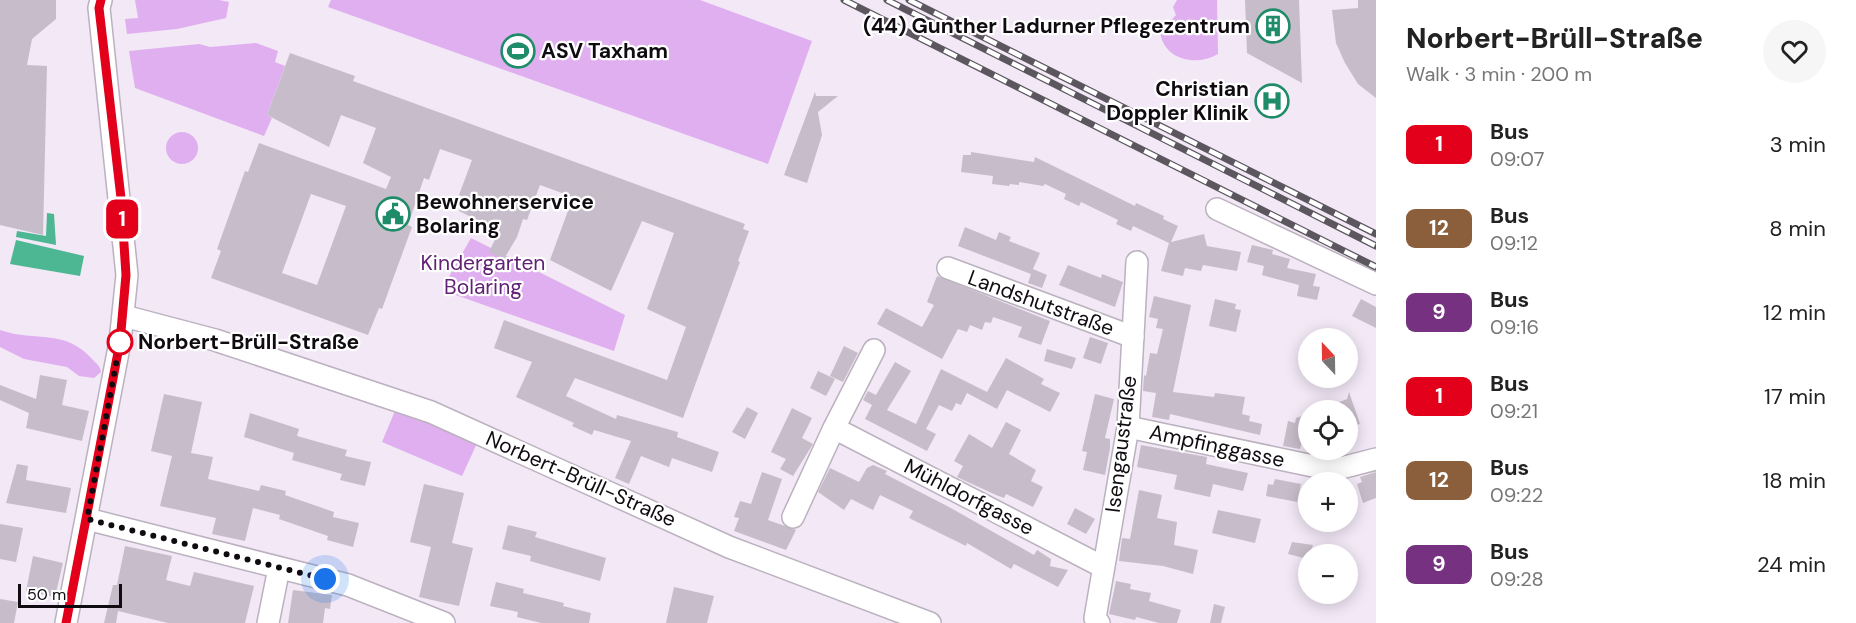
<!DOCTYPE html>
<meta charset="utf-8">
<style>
:root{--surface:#fff;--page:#f6f6f6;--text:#222;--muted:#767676}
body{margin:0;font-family:"DM Sans",sans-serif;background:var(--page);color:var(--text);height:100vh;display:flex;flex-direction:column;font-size:22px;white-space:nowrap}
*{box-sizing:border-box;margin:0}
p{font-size:20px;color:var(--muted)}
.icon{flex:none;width:33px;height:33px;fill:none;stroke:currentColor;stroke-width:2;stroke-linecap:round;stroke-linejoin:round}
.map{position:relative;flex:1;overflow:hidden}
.drawer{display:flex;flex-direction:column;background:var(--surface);width:480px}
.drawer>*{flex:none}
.badge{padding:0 12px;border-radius:9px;font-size:21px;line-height:39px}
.needle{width:39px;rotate:338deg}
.fabs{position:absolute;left:1298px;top:328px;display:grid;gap:12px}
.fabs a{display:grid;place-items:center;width:60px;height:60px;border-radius:50%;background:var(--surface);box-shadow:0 3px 15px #0003;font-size:30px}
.scale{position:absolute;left:18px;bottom:15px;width:104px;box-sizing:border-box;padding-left:6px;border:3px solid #0f0b10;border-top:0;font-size:16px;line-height:21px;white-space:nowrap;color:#0f0b10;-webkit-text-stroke:4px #fff;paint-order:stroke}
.you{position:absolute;width:30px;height:30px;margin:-15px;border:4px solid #fff;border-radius:50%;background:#1a73e8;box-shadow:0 0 0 9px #1a73e833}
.map>.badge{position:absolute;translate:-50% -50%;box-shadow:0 0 0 3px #fff}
.round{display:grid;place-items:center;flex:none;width:63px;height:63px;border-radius:32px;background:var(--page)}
.overview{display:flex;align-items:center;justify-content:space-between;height:102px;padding:0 30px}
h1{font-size:28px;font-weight:800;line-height:45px}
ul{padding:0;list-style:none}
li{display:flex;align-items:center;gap:18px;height:84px;padding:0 30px}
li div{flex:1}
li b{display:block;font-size:22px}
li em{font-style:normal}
li .badge{min-width:66px;font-weight:700;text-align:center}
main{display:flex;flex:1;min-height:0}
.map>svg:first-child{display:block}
.green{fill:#e0aff0}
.water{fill:#4cb792}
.building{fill:#c7bdca;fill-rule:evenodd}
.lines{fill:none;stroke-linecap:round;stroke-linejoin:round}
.minor-casing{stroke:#bbb1bf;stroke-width:24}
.minor{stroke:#fff;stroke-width:21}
.rail-casing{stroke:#5c565e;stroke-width:7}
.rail{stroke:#fff;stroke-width:4.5;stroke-dasharray:14;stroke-linecap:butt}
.line-casing{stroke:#fff;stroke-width:14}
.line{stroke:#e2001a;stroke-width:9}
.walk{stroke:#0f0b10;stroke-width:6;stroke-dasharray:0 10.8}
.stop-dot{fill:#fff;stroke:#e2001a;stroke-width:3}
.labels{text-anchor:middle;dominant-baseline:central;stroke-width:4.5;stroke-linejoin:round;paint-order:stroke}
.poi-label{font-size:21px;font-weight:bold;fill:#0f0b10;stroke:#fff;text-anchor:end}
.park-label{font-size:21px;fill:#612174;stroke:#fff}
.street-label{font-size:21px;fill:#0f0b10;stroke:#fff}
.stop-label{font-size:21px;font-weight:bold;fill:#0f0b10;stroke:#fff;text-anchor:start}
</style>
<main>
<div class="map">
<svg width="1376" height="623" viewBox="0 0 1376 623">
<rect width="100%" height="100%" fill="#f2e8f6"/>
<g class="green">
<path d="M 135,0 L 219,0 L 229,2 L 226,18 L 177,29 L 127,34 L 125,19 L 138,18 Z"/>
<path d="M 331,0 L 700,0 L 812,41 L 768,164 L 328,7 Z"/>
<path d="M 1177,0 L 1217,0 L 1218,54 C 1196,67 1164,60 1160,32 L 1176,15 L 1173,7 Z"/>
<path d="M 256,43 L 278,51 L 275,62 L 285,66 L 267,115 L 272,118 L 264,136 L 135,88 L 129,51 L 199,44 L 210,47 Z"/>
<circle cx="182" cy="148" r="16"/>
<path d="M 471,238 L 625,315 L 614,351 L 453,294 L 447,280 Z"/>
<path d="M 0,330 C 37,343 65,327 94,361 C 98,365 100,366 101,372 L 94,378 L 79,376 L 67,367 L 24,359 L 0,347 Z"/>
<path d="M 397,406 L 478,441 L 462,476 L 382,442 Z"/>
</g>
<g class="water">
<path d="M 47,213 L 54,214 L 56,245 L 16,237 L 17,231 L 46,236 Z"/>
<path d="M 16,240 L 84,256 L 80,276 L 10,264 Z"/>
</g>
<g class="building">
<path d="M 0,0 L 56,0 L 56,19 L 32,39 L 27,65 L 47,66 L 43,235 L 0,225 Z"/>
<path d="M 1245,0 L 1299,0 L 1302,83 L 1247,53 Z"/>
<path d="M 1358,0 L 1376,0 L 1376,98 L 1358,84 L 1345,63 L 1336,43 L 1332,10 L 1358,8 Z"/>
<path d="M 290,53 L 355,76 L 353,81 L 745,224 L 743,229 L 749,231 L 738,261 L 740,262 L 683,418 L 575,378 L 566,396 L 616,419 L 617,415 L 678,432 L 677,437 L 719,452 L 712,472 L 672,458 L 669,467 L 641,456 L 629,484 L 615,478 L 631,441 L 594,430 L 592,435 L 572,426 L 574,423 L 516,397 L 532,362 L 494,348 L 504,320 L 667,380 L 686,327 L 647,309 L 674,233 L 642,221 L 611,291 L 550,260 L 573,197 L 540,185 L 527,220 L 523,219 L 517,237 L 504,259 L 489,252 L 499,231 L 459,211 L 464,197 L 459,195 L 472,160 L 440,149 L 429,180 L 424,178 L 408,225 L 412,227 L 382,309 L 379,308 L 368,335 L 211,278 L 221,251 L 217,249 L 245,171 L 248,172 L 259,143 L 386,189 L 391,177 L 363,163 L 376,128 L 341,115 L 329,147 L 267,115 ZM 311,194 L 346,206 L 317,285 L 282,273 Z"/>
<path d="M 815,92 L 816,96 L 838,96 L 818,112 L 822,135 L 807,183 L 784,175 Z"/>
<path d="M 971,152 L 1034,162 L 1035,157 L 1135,206 L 1136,203 L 1164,216 L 1163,219 L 1178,226 L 1171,242 L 1204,234 L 1207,246 L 1241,252 L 1237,271 L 1203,265 L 1201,271 L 1185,268 L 1183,276 L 1161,271 L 1169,243 L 1133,226 L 1131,231 L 1116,224 L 1118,220 L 1081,202 L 1079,206 L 1064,199 L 1066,194 L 1045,184 L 1043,186 L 1019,182 L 1019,185 L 1010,184 L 1009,186 L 992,184 L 993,176 L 961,172 L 963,155 L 971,155 Z"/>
<path d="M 965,227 L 996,240 L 999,232 L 1011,237 L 1009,241 L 1040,253 L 1033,269 L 1047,275 L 1042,288 L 1028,283 L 1031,274 L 958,246 Z"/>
<path d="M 1252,245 L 1273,250 L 1272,254 L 1290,259 L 1287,268 L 1316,274 L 1313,286 L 1320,287 L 1317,300 L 1297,296 L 1299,285 L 1262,275 L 1264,266 L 1247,262 Z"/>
<path d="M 1068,265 L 1101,278 L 1102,274 L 1123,282 L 1115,307 L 1059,285 Z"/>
<path d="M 937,276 L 1050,321 L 1041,345 L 1018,337 L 1022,327 L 993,317 L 991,323 L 985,322 L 982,330 L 970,325 L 967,332 L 958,329 L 942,359 L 877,324 L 886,308 L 922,327 L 934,305 L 927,302 Z"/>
<path d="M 1154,296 L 1191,305 L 1173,392 L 1214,397 L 1215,393 L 1245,397 L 1242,414 L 1250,416 L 1249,421 L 1262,424 L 1260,435 L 1170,414 L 1169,420 L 1152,417 L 1156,393 L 1143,391 L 1144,375 L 1146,376 L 1150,353 L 1157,354 L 1163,329 L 1156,328 L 1158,319 L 1149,317 Z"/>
<path d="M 1215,299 L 1236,304 L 1235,309 L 1241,310 L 1236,332 L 1209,326 Z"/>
<path d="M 1361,299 L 1376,307 L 1376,328 L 1352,316 Z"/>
<path d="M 1090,337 L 1108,343 L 1101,364 L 1083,358 Z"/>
<path d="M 844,346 L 858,353 L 843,382 L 830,376 Z"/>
<path d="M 1047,349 L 1076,358 L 1072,369 L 1044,361 Z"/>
<path d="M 1006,358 L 1044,379 L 1041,384 L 1060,393 L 1050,412 L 1007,390 L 997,409 L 967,393 L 961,405 L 956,403 L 952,411 L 939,405 L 926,429 L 936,434 L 927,451 L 865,419 L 872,405 L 863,400 L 868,391 L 876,395 L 895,362 L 911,371 L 887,410 L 916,424 L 941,369 L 987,392 Z"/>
<path d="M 818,371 L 835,379 L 826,396 L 810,388 Z"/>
<path d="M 40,375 L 67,380 L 62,405 L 89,411 L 82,441 L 26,428 L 29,413 L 0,400 L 0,385 L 36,399 Z"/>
<path d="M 1349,392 L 1360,424 L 1347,428 L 1347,411 L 1319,410 L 1347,399 Z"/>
<path d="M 164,394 L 202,402 L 191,453 L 213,457 L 208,479 L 259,491 L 261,485 L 286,491 L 285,495 L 334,512 L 333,517 L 359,523 L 353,547 L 327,540 L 328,536 L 279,519 L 280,515 L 253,508 L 245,541 L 212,534 L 216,518 L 160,506 L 172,456 L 151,451 Z"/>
<path d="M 1095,394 L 1114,399 L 1105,438 L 1110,439 L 1110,448 L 1105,475 L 1083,470 L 1087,452 L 1082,451 Z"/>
<path d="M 747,407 L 758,413 L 745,439 L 732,432 Z"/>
<path d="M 792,408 L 812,418 L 802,438 L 813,444 L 793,476 L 780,469 L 786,459 L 771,452 Z"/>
<path d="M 250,413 L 299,429 L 297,436 L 347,450 L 345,456 L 371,462 L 365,486 L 340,480 L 342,474 L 292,460 L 294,453 L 244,437 Z"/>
<path d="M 1308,414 L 1308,442 L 1302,441 L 1300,449 L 1283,446 L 1288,421 L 1295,423 L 1296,418 Z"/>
<path d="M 1006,422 L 1021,430 L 1009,454 L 1036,470 L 1031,481 L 1043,487 L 1033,507 L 1006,494 L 1004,498 L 996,495 L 957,477 L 963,466 L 954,461 L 969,434 L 992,448 Z"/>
<path d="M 1141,445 L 1207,457 L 1206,464 L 1248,473 L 1243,491 L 1213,484 L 1210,497 L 1174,489 L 1177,475 L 1137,467 Z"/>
<path d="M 17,464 L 28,466 L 26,480 L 71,488 L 66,513 L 6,503 Z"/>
<path d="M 873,465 L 887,471 L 885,474 L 949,507 L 1034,555 L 1037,550 L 1051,559 L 1050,566 L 1068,570 L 1058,587 L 1014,564 L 1011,569 L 967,543 L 966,546 L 909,518 L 913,511 L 880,495 L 873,510 L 851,499 L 844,510 L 818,492 L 830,468 L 859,482 L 867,468 Z"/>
<path d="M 762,472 L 782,479 L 768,520 L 796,530 L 786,550 L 734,531 L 739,518 L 734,517 L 740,501 L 751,504 Z"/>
<path d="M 1376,472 L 1376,498 L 1363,503 L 1357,484 L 1362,482 L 1360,477 Z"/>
<path d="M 1275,479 L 1301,484 L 1297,502 L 1266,496 L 1268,484 L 1273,485 Z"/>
<path d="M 424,484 L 464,493 L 452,543 L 473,548 L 459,606 L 419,597 L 431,547 L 410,542 Z"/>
<path d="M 1139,490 L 1162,495 L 1157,518 L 1177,522 L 1174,545 L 1198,550 L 1193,574 L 1163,566 L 1119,561 L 1122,538 L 1130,539 Z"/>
<path d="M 1075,508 L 1095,519 L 1086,534 L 1067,524 Z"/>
<path d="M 1218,510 L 1261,519 L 1255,543 L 1212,533 Z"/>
<path d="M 0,524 L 23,528 L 16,562 L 0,559 Z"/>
<path d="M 508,525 L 537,532 L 535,537 L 606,558 L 600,581 L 530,561 L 531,556 L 502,549 Z"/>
<path d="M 1292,542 L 1313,545 L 1308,559 L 1288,554 Z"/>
<path d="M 125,546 L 172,556 L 166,580 L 190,586 L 194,572 L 254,586 L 245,623 L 168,623 L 118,611 L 116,623 L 104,623 L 113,585 L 117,585 Z"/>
<path d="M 33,556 L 63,563 L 55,597 L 26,591 Z"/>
<path d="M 1116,581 L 1131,584 L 1130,589 L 1151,593 L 1149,601 L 1181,610 L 1177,623 L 1159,623 L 1136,617 L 1135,620 L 1109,614 Z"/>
<path d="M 496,582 L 524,589 L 523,593 L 564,603 L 563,606 L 591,613 L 589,623 L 541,623 L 517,617 L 518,612 L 490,606 Z"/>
<path d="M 674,587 L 714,596 L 707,623 L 666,623 Z"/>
<path d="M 293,590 L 332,595 L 330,609 L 325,608 L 323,623 L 288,623 Z"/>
<path d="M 0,599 L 18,602 L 14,623 L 0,623 Z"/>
<path d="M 1214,604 L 1225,607 L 1221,623 L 1210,623 Z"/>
</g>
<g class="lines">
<defs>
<g id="minor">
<path d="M 1217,209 L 1376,284"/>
<path d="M 948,268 L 1133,337"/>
<path d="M 124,316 L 215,340 L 431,412 L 729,547 L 930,623"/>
<path d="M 1128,427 L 1313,466 L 1341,468 L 1376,459"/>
<path d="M 834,428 L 874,350"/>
<path d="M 793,517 L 834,428 L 1103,567"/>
<path d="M 87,519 L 348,585 L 444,623"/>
<path d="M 66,623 L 120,342 L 127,275 L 99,8 L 101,0"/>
<path d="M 268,623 L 279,568"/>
<path d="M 1099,623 L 1095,618 L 1128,427 L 1137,262"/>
</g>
</defs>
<use href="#minor" class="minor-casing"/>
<use href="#minor" class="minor"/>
<defs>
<g id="rail">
<path d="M 844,0 L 1376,267"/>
<path d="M 887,0 L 1376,246"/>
<path d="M 909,0 L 1376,234"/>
</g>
</defs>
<use href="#rail" class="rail-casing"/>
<use href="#rail" class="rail"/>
</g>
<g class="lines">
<defs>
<path id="line" d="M 66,623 L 120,342 L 126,275 L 121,198 L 99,8 L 101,0"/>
</defs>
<use href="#line" class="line-casing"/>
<use href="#line" class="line"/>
<path class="walk" d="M 120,342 L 87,519 L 325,579"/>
</g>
<defs>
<symbol id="building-ring" viewBox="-11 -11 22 22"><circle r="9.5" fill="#fff" stroke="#1e8b69" stroke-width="1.5"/><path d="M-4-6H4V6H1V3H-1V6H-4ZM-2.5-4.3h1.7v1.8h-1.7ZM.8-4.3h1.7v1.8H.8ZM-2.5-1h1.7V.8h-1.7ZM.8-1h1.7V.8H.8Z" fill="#1e8b69"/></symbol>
<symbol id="stadium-ring" viewBox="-11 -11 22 22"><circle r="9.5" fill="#fff" stroke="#1e8b69" stroke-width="1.5"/><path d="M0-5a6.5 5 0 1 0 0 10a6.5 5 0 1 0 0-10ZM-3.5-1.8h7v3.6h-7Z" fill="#1e8b69"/></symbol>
<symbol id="hospital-ring" viewBox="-11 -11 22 22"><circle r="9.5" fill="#fff" stroke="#1e8b69" stroke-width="1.5"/><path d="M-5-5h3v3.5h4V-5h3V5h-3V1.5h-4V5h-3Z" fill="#1e8b69"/></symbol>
<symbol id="civic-ring" viewBox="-11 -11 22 22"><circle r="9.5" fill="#fff" stroke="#1e8b69" stroke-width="1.5"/><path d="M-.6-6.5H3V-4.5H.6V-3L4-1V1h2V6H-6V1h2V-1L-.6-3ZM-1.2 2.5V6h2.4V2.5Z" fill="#1e8b69"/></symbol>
</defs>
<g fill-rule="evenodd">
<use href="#building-ring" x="1254" y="7" width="38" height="38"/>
<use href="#stadium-ring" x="499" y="32" width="38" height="38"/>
<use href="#hospital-ring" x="1253" y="82" width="38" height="38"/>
<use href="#civic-ring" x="374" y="195" width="38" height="38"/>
</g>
<circle class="stop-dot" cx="120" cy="342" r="12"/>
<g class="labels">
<g class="poi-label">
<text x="1250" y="26">(44) Gunther Ladurner Pflegezentrum</text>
<text x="541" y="51" text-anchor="start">ASV Taxham</text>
<text x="1249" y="89">Christian<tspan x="1249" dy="24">Doppler Klinik</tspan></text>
<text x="416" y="202" text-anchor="start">Bewohnerservice<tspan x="416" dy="24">Bolaring</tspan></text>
</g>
<g class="park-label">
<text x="483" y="263">Kindergarten<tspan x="483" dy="24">Bolaring</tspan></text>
</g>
<g class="street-label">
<text transform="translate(1041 303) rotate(20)">Landshutstraße</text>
<text transform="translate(1121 444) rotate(-83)">Isengaustraße</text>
<text transform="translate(1217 446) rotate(12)">Ampfinggasse</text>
<text transform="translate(581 479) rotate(24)">Norbert-Brüll-Straße</text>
<text transform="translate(969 497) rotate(27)">Mühldorfgasse</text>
</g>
<g class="stop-label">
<text x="138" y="342">Norbert-Brüll-Straße</text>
</g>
</g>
</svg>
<div class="fabs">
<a><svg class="needle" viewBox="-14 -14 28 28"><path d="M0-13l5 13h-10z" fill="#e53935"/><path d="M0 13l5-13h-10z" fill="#767676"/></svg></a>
<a><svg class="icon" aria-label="locate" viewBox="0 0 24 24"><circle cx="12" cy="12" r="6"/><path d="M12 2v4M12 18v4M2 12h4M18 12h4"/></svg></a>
<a>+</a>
<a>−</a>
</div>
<div class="scale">50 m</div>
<div class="you" style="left:325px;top:579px"></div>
<b class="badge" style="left:122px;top:219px;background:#e2001a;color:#fff">1</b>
</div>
<section class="drawer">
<div class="overview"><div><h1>Norbert-Brüll-Straße</h1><p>Walk · 3 min · 200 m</p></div><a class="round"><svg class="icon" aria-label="heart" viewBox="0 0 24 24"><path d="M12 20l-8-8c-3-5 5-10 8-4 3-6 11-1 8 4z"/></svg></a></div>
<ul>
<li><span class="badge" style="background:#e2001a;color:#fff">1</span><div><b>Bus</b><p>09:07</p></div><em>3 min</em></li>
<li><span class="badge" style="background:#8b5e3c;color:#fff">12</span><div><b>Bus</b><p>09:12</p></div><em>8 min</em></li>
<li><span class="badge" style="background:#763180;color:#fff">9</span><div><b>Bus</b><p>09:16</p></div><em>12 min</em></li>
<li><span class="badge" style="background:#e2001a;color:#fff">1</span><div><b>Bus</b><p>09:21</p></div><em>17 min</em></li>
<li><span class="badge" style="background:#8b5e3c;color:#fff">12</span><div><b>Bus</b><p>09:22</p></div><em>18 min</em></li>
<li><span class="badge" style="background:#763180;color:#fff">9</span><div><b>Bus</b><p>09:28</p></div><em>24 min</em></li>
</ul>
</section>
</main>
